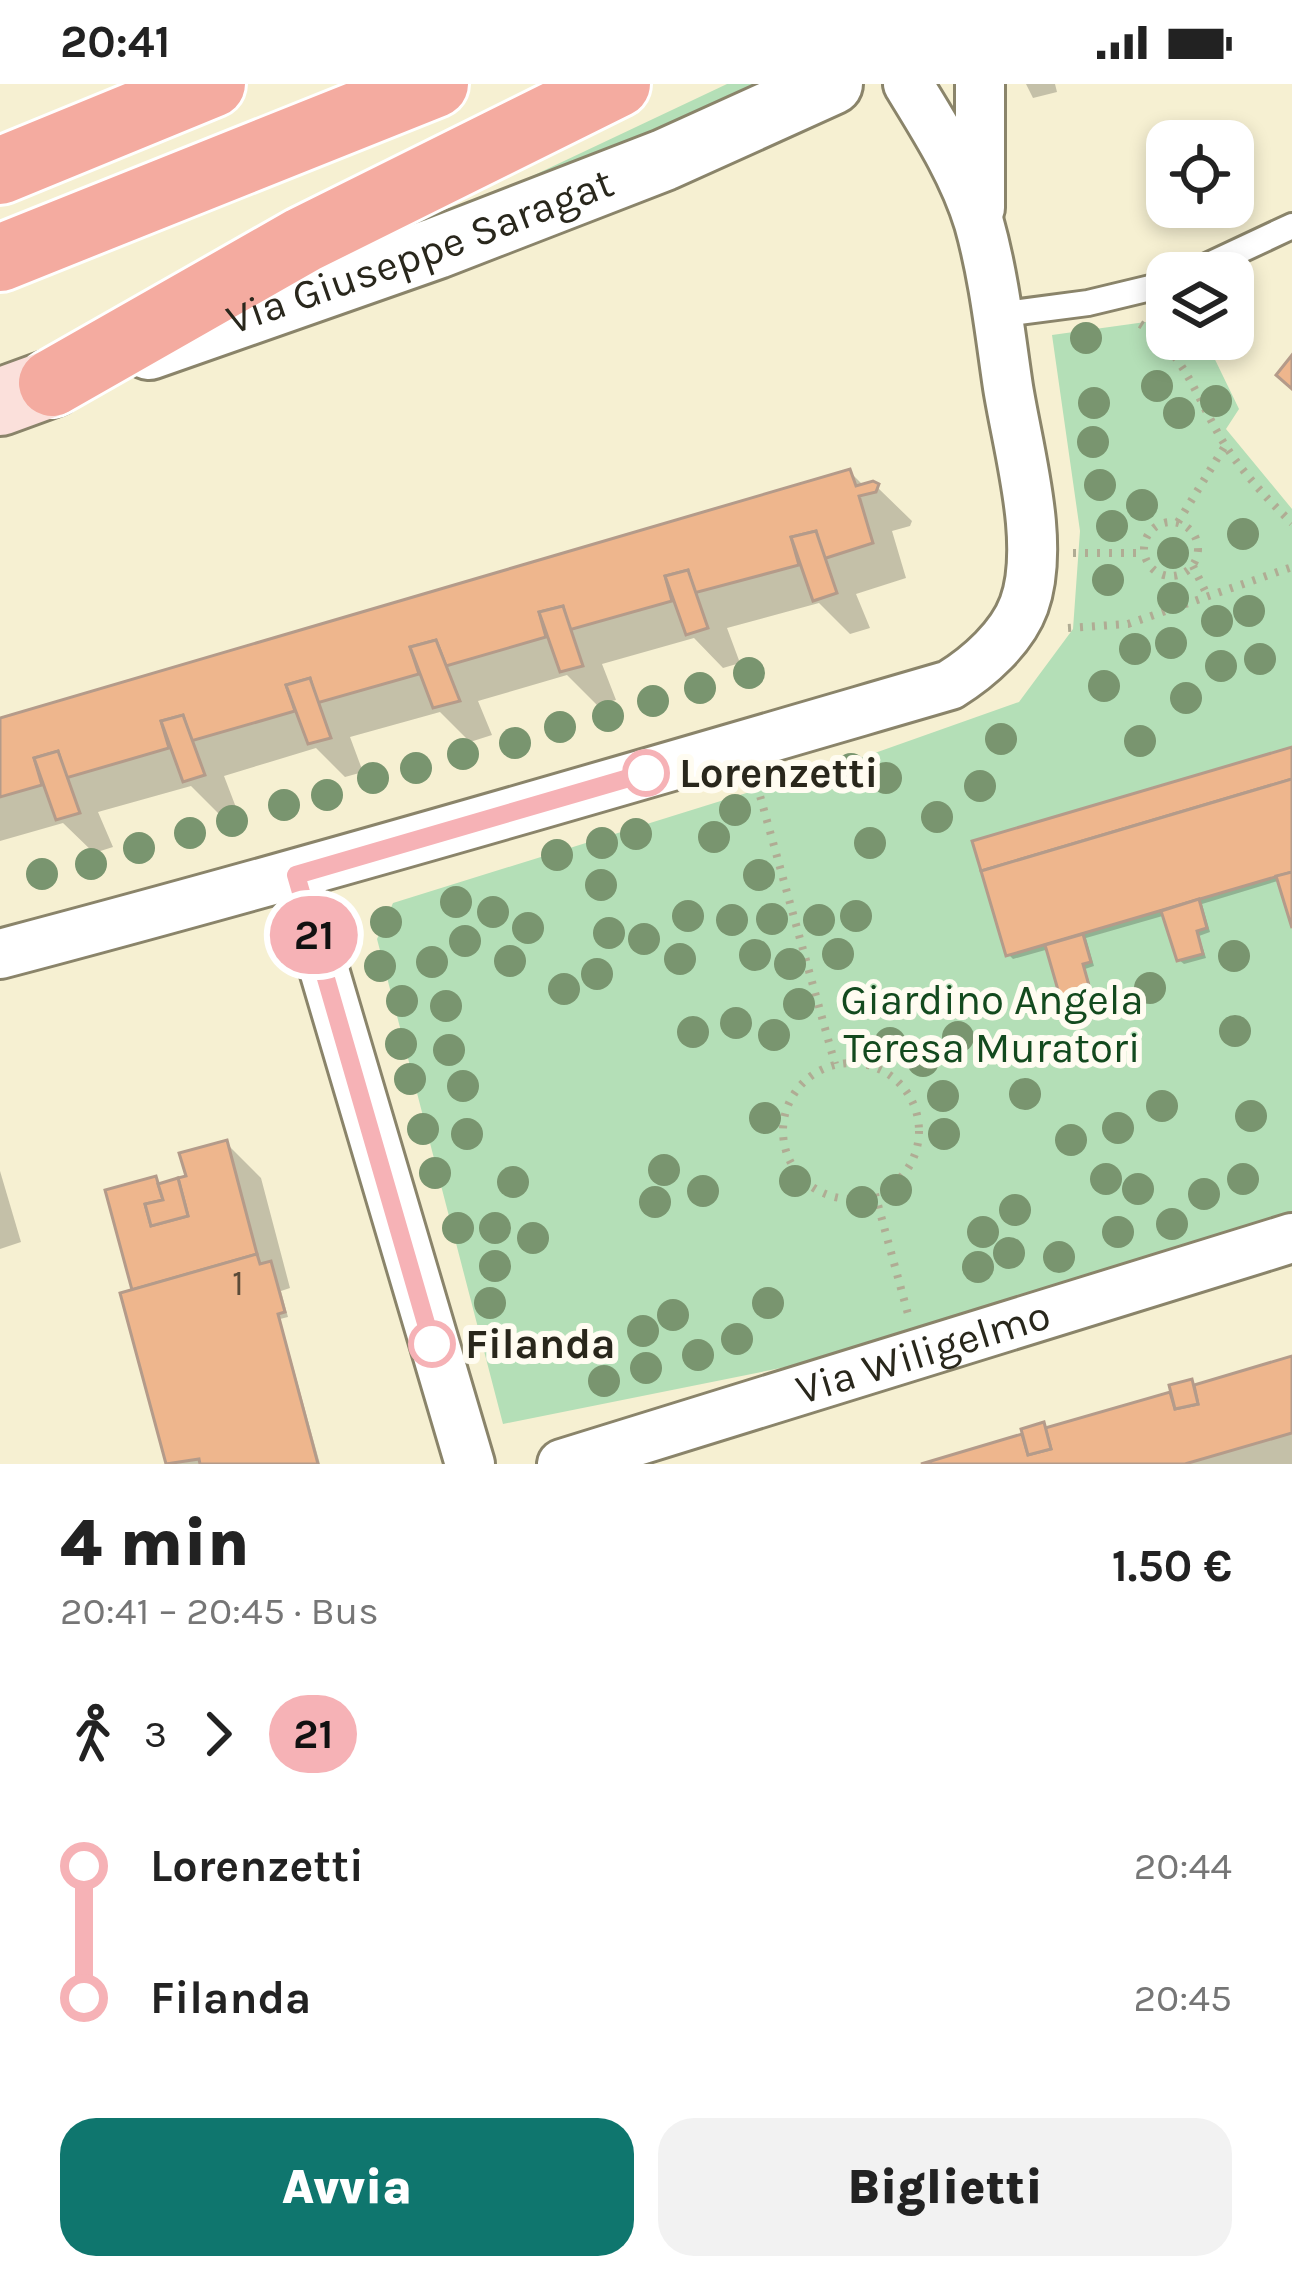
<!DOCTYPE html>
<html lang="it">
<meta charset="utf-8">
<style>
:root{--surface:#fff;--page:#f2f2f2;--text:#222;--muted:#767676;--accent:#0f766e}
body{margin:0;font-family:Karla,sans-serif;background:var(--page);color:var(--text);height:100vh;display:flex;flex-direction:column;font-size:45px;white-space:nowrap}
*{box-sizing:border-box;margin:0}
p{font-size:39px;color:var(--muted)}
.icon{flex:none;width:66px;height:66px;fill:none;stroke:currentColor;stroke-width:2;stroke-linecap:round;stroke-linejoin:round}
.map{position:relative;height:1380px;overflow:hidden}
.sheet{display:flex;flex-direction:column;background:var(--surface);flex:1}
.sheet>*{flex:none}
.badge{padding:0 24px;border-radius:39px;font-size:42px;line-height:78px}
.controls{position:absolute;left:1146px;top:36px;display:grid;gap:24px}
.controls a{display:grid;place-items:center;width:108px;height:108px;border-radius:24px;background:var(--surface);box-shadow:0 6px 18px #0003;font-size:60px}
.map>.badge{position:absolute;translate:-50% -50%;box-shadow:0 0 0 6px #fff}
.legs{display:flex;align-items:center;gap:18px;height:132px;padding:0 60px;font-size:39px}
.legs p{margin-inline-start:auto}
.summary{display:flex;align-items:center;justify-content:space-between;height:204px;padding:0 60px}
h1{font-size:66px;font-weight:800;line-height:90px}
.button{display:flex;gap:24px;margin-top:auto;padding:24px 60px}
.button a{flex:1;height:138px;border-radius:36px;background:var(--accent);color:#fff;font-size:48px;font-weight:800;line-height:138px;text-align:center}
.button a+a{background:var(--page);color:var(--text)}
ul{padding:0 60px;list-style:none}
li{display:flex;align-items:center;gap:42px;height:132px;font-size:45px}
li i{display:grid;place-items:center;width:18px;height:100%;margin:0 15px;background:currentColor}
li i::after{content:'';width:30px;height:30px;margin:-15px;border:9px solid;border-radius:50%;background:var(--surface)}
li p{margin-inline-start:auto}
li:first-child i{background:linear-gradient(#0000 50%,currentColor 0)}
li:last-child i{background:linear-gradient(currentColor 50%,#0000 0)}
.status{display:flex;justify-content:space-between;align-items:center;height:84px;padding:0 60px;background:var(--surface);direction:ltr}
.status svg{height:33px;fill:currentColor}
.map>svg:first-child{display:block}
.green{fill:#b4dfb7}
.shadow{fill:#0003}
.building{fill:#eeb68d;stroke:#b49b8a;stroke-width:3}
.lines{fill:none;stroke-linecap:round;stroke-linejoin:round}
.service-casing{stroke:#8a846a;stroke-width:30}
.minor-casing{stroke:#8a846a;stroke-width:54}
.tertiary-casing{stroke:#8a846a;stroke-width:66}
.secondary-casing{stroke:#8a846a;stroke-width:72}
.trunk-casing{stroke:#fff;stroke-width:72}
.path{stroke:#b0ac94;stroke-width:8;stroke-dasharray:3 9;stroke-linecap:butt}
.service{stroke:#fff;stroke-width:24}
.minor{stroke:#fff;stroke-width:48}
.tertiary{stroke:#fff;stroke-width:60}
.secondary{stroke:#fbe0db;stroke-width:66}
.trunk{stroke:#f4aba0;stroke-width:66}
.tree{fill:#79956f}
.line-1-casing{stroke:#fff;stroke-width:27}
.line-1{stroke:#f6b2b6;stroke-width:18}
.stop-1-dot{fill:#fff;stroke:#f6b2b6;stroke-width:6}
.labels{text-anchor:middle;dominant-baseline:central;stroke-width:12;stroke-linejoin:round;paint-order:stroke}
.number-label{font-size:36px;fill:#5a4b38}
.street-label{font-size:42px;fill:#29271c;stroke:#fffcf1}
.stop-label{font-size:42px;font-weight:bold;fill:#29271c;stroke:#fffcf1;text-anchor:start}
.park-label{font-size:42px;fill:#134a1e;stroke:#fffcf1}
</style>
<div class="status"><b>20:41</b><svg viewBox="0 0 49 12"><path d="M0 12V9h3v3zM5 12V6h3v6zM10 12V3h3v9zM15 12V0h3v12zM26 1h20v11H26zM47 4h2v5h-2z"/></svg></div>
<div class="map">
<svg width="1292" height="1380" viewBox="0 0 1292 1380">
<rect width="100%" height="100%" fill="#f6f0d2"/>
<g class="green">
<path d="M 727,0 L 797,0 L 287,196 L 505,105 Z"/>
<path d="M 1167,235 L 1167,255 L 1205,255 L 1239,325 L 1226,345 L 1292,425 L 1292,1181 L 503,1340 L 377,855 L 393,819 L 872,670 L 1019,618 L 1073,545 L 1080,447 L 1052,251 Z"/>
</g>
<g class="shadow">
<path d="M 1026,0 L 1055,0 L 1057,8 L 1033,14 Z"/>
<path d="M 850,388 L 864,402 L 877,403 L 912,437 L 910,442 L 892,447 L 906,494 L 856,510 L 870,544 L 850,550 L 819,519 L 727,544 L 740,579 L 723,584 L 694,554 L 602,580 L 616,616 L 597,621 L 567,591 L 478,617 L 492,651 L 470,658 L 440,628 L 350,653 L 363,688 L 345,693 L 316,664 L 224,692 L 237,726 L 220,731 L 191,702 L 98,728 L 113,763 L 94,769 L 63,739 L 0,757 L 0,637 Z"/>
<path d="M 1292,666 L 1292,834 L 1281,796 L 1202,820 L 1210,848 L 1199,852 L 1206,874 L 1184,880 L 1179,876 L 1166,831 L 1086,854 L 1094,882 L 1085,885 L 1093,909 L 1067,916 L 1049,865 L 1013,875 L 1009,871 Z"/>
<path d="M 226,1059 L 261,1094 L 290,1204 L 281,1207 L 288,1233 L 280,1235 L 320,1380 L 169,1380 L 123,1211 L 135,1208 L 156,1096 L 162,1102 L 189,1095 Z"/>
<path d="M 0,1087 L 21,1158 L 0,1165 Z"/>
<path d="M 1292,1275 L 1292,1380 L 932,1380 L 1174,1310 L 1191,1298 L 1197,1303 Z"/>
</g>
<g class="building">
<path d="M 1292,271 L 1292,305 L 1276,291 Z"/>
<path d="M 850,385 L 856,402 L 873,397 L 879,400 L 876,408 L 859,412 L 873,459 L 823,475 L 816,447 L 791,453 L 799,481 L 694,509 L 688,486 L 665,492 L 672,517 L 569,546 L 563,522 L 539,528 L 546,553 L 446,582 L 436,556 L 410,563 L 419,590 L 317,619 L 310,594 L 286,601 L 295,627 L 191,657 L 183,631 L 161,637 L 169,664 L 66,694 L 58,667 L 34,674 L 42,701 L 0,713 L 0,634 Z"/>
<path d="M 816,447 L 837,509 L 813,517 L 791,453 Z"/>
<path d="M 688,486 L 708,544 L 686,551 L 665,492 Z"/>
<path d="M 563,522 L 583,582 L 560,588 L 539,528 Z"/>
<path d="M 436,556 L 460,617 L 433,624 L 410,563 Z"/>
<path d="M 310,594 L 331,654 L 308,660 L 286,601 Z"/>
<path d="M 183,631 L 205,691 L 183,698 L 161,637 Z"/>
<path d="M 1292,663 L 1292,695 L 981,787 L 972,757 Z"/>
<path d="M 58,667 L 80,729 L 56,736 L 34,674 Z"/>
<path d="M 1292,695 L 1292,788 L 1006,872 L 981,787 Z"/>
<path d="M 1292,788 L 1292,844 L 1276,792 Z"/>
<path d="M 1199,815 L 1207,844 L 1197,847 L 1203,870 L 1177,877 L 1161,827 Z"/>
<path d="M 1083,850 L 1091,878 L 1083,880 L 1090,905 L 1060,913 L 1045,861 Z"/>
<path d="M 227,1056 L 257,1170 L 132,1206 L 105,1106 L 156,1092 L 163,1116 L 145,1120 L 151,1142 L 188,1132 L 178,1094 L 186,1092 L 179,1069 Z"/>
<path d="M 178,1094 L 188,1132 L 151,1142 L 145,1120 L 163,1116 L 158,1100 Z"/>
<path d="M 257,1170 L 260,1180 L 271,1177 L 285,1228 L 278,1230 L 318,1380 L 200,1380 L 199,1375 L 166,1380 L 120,1209 Z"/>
<path d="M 1292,1272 L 1292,1349 L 1185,1380 L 921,1380 L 1022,1350 L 1028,1371 L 1051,1365 L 1045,1344 L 1170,1308 L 1175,1325 L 1198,1320 L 1194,1301 Z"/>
<path d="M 1192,1295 L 1198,1320 L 1175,1325 L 1169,1301 Z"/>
<path d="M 1044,1338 L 1051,1365 L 1028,1371 L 1021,1345 Z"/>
</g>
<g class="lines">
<defs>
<g id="service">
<path d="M 1192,189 L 1292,142"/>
<path d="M 997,231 L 1088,219 L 1167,200"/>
</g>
<g id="minor">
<path d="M 980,124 L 980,0"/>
<path d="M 296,791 L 470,1380"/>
<path d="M 0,870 C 318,786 634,693 950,601 C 979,583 1012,554 1024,521 C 1046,460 1018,366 1008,303 C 1000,249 994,192 979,139 C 964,89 935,44 908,0"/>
<path id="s1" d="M 562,1380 L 1292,1154"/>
</g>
<g id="tertiary">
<path id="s2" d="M 149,265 L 437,164 L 664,76 L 832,0"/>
</g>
<path id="secondary" d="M 0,318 L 52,299"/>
<g id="trunk">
<path d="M 0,87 L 212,0"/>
<path d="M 0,174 L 435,0"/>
<path d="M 52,299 L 303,156 L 617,0"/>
</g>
</defs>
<use href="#service" class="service-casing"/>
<use href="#minor" class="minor-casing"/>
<use href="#tertiary" class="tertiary-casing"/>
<use href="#secondary" class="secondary-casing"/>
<use href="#trunk" class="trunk-casing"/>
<g class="path">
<path d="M 1140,240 C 1185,268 1198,318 1225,361 C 1243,389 1268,416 1292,439"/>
<circle cx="1171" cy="465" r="27"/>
<path d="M 1178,438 L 1225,362"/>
<path d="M 1073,469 L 1144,469"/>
<path d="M 1193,482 L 1208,513"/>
<path d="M 1068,544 L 1128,540 L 1292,483"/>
<path d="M 757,701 L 835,980"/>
<circle cx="851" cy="1047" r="68"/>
<path d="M 875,1110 L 908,1230"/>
</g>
<use href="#service" class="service"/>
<use href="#minor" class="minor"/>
<use href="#tertiary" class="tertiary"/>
<use href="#secondary" class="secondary"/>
<use href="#trunk" class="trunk"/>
</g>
<g class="tree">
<circle cx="1086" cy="254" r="16"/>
<circle cx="1157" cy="302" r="16"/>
<circle cx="1216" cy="317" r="16"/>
<circle cx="1094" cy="319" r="16"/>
<circle cx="1179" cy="329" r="16"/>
<circle cx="1093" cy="358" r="16"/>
<circle cx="1100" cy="401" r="16"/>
<circle cx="1142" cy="421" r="16"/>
<circle cx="1112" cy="442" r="16"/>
<circle cx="1243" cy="450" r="16"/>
<circle cx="1173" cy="469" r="16"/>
<circle cx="1108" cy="496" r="16"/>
<circle cx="1173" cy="514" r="16"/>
<circle cx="1249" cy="527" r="16"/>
<circle cx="1217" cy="537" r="16"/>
<circle cx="1171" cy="559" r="16"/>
<circle cx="1135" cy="565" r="16"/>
<circle cx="1260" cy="575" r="16"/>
<circle cx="1221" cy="582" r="16"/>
<circle cx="749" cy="589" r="16"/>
<circle cx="1104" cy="602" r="16"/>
<circle cx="700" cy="604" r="16"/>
<circle cx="1186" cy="614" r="16"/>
<circle cx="653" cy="617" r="16"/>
<circle cx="608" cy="632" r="16"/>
<circle cx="560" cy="643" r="16"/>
<circle cx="1001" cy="655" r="16"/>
<circle cx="1140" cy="657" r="16"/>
<circle cx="515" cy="659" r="16"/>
<circle cx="463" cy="670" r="16"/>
<circle cx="416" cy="684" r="16"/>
<circle cx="851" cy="685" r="16"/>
<circle cx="373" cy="694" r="16"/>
<circle cx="886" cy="694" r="16"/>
<circle cx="980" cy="702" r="16"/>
<circle cx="327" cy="711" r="16"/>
<circle cx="284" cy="721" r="16"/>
<circle cx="735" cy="726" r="16"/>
<circle cx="937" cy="733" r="16"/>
<circle cx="232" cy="737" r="16"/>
<circle cx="190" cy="749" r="16"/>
<circle cx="636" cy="750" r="16"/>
<circle cx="714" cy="753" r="16"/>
<circle cx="602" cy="759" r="16"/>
<circle cx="870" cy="759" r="16"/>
<circle cx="139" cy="764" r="16"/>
<circle cx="557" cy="771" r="16"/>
<circle cx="91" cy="780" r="16"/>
<circle cx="42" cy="790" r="16"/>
<circle cx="759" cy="791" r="16"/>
<circle cx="601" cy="801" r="16"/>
<circle cx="456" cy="818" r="16"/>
<circle cx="493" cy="828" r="16"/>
<circle cx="688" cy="832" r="16"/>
<circle cx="856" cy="832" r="16"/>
<circle cx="772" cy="835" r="16"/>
<circle cx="732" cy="836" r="16"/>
<circle cx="819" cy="836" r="16"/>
<circle cx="386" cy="838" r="16"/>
<circle cx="528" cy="844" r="16"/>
<circle cx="609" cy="849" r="16"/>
<circle cx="644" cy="855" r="16"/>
<circle cx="465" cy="857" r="16"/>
<circle cx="838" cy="870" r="16"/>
<circle cx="755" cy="871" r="16"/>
<circle cx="1234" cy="872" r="16"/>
<circle cx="680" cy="875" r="16"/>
<circle cx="510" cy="877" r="16"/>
<circle cx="432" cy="878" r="16"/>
<circle cx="790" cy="880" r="16"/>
<circle cx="380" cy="882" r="16"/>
<circle cx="597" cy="890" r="16"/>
<circle cx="1150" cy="904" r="16"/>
<circle cx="564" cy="905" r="16"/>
<circle cx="402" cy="917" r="16"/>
<circle cx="799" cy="920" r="16"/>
<circle cx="446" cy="922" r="16"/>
<circle cx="736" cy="939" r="16"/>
<circle cx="1235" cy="947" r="16"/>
<circle cx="693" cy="948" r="16"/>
<circle cx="774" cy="951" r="16"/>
<circle cx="958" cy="953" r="16"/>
<circle cx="890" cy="959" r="16"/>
<circle cx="401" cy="960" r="16"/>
<circle cx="449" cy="966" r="16"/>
<circle cx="923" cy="977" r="16"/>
<circle cx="410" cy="995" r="16"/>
<circle cx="463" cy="1002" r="16"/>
<circle cx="1025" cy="1010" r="16"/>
<circle cx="943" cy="1012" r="16"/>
<circle cx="1162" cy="1022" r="16"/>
<circle cx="1251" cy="1032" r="16"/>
<circle cx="765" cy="1034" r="16"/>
<circle cx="1118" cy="1044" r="16"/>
<circle cx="423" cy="1045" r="16"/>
<circle cx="467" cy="1050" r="16"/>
<circle cx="944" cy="1050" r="16"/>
<circle cx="1071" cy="1056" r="16"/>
<circle cx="664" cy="1086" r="16"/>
<circle cx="435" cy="1089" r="16"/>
<circle cx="1106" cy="1095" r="16"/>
<circle cx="1243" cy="1095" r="16"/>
<circle cx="795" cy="1097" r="16"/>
<circle cx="513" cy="1098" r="16"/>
<circle cx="1138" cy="1105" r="16"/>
<circle cx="896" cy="1106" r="16"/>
<circle cx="703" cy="1107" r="16"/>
<circle cx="1204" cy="1110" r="16"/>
<circle cx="655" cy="1118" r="16"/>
<circle cx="862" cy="1118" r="16"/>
<circle cx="1015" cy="1126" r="16"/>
<circle cx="1172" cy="1140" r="16"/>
<circle cx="458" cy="1144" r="16"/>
<circle cx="495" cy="1144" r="16"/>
<circle cx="983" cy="1148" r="16"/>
<circle cx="1118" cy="1148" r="16"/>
<circle cx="533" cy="1154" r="16"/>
<circle cx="1009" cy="1169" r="16"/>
<circle cx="1059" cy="1173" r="16"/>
<circle cx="495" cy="1182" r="16"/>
<circle cx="978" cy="1183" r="16"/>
<circle cx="490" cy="1219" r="16"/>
<circle cx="768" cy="1219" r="16"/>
<circle cx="673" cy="1231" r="16"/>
<circle cx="643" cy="1247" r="16"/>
<circle cx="737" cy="1255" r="16"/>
<circle cx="698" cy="1271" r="16"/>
<circle cx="646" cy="1284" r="16"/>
<circle cx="604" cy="1297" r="16"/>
</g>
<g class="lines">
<defs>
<path id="line-1" d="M 432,1260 L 296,791 L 646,689"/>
</defs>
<use href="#line-1" class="line-1-casing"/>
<use href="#line-1" class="line-1"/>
</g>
<g class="stop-1-dot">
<circle cx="646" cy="689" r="21"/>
<circle cx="432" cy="1260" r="21"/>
</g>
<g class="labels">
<g class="number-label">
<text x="238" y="1199">1</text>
</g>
<g class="street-label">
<text stroke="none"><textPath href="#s2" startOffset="288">Via Giuseppe Saragat</textPath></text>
<text stroke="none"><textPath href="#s1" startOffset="378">Via Wiligelmo</textPath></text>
</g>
<g class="stop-label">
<text x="679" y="689">Lorenzetti</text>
<text x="465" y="1260">Filanda</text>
</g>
<g class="park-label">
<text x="992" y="916">Giardino Angela<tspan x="992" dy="48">Teresa Muratori</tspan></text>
</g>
</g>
</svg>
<div class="controls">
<a><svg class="icon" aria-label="locate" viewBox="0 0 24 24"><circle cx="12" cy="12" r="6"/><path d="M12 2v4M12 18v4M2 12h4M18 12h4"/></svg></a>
<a><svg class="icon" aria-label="layers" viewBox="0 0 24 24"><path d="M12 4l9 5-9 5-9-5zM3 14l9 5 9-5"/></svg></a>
</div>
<b class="badge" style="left:314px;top:851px;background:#f6b2b6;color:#111">21</b>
</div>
<section class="sheet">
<div class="summary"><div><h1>4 min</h1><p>20:41 – 20:45 · Bus</p></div><b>1.50 €</b></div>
<div class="legs"><svg class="icon" aria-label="walk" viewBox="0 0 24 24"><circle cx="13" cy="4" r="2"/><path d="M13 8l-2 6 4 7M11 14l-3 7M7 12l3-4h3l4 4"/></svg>3<svg class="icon" aria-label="forward" viewBox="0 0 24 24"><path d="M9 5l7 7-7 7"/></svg><b class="badge" style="background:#f6b2b6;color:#111">21</b></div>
<ul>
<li><i style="color:#f6b2b6"></i><b>Lorenzetti</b><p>20:44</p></li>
<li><i style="color:#f6b2b6"></i><b>Filanda</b><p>20:45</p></li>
</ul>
<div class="button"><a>Avvia</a><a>Biglietti</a></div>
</section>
